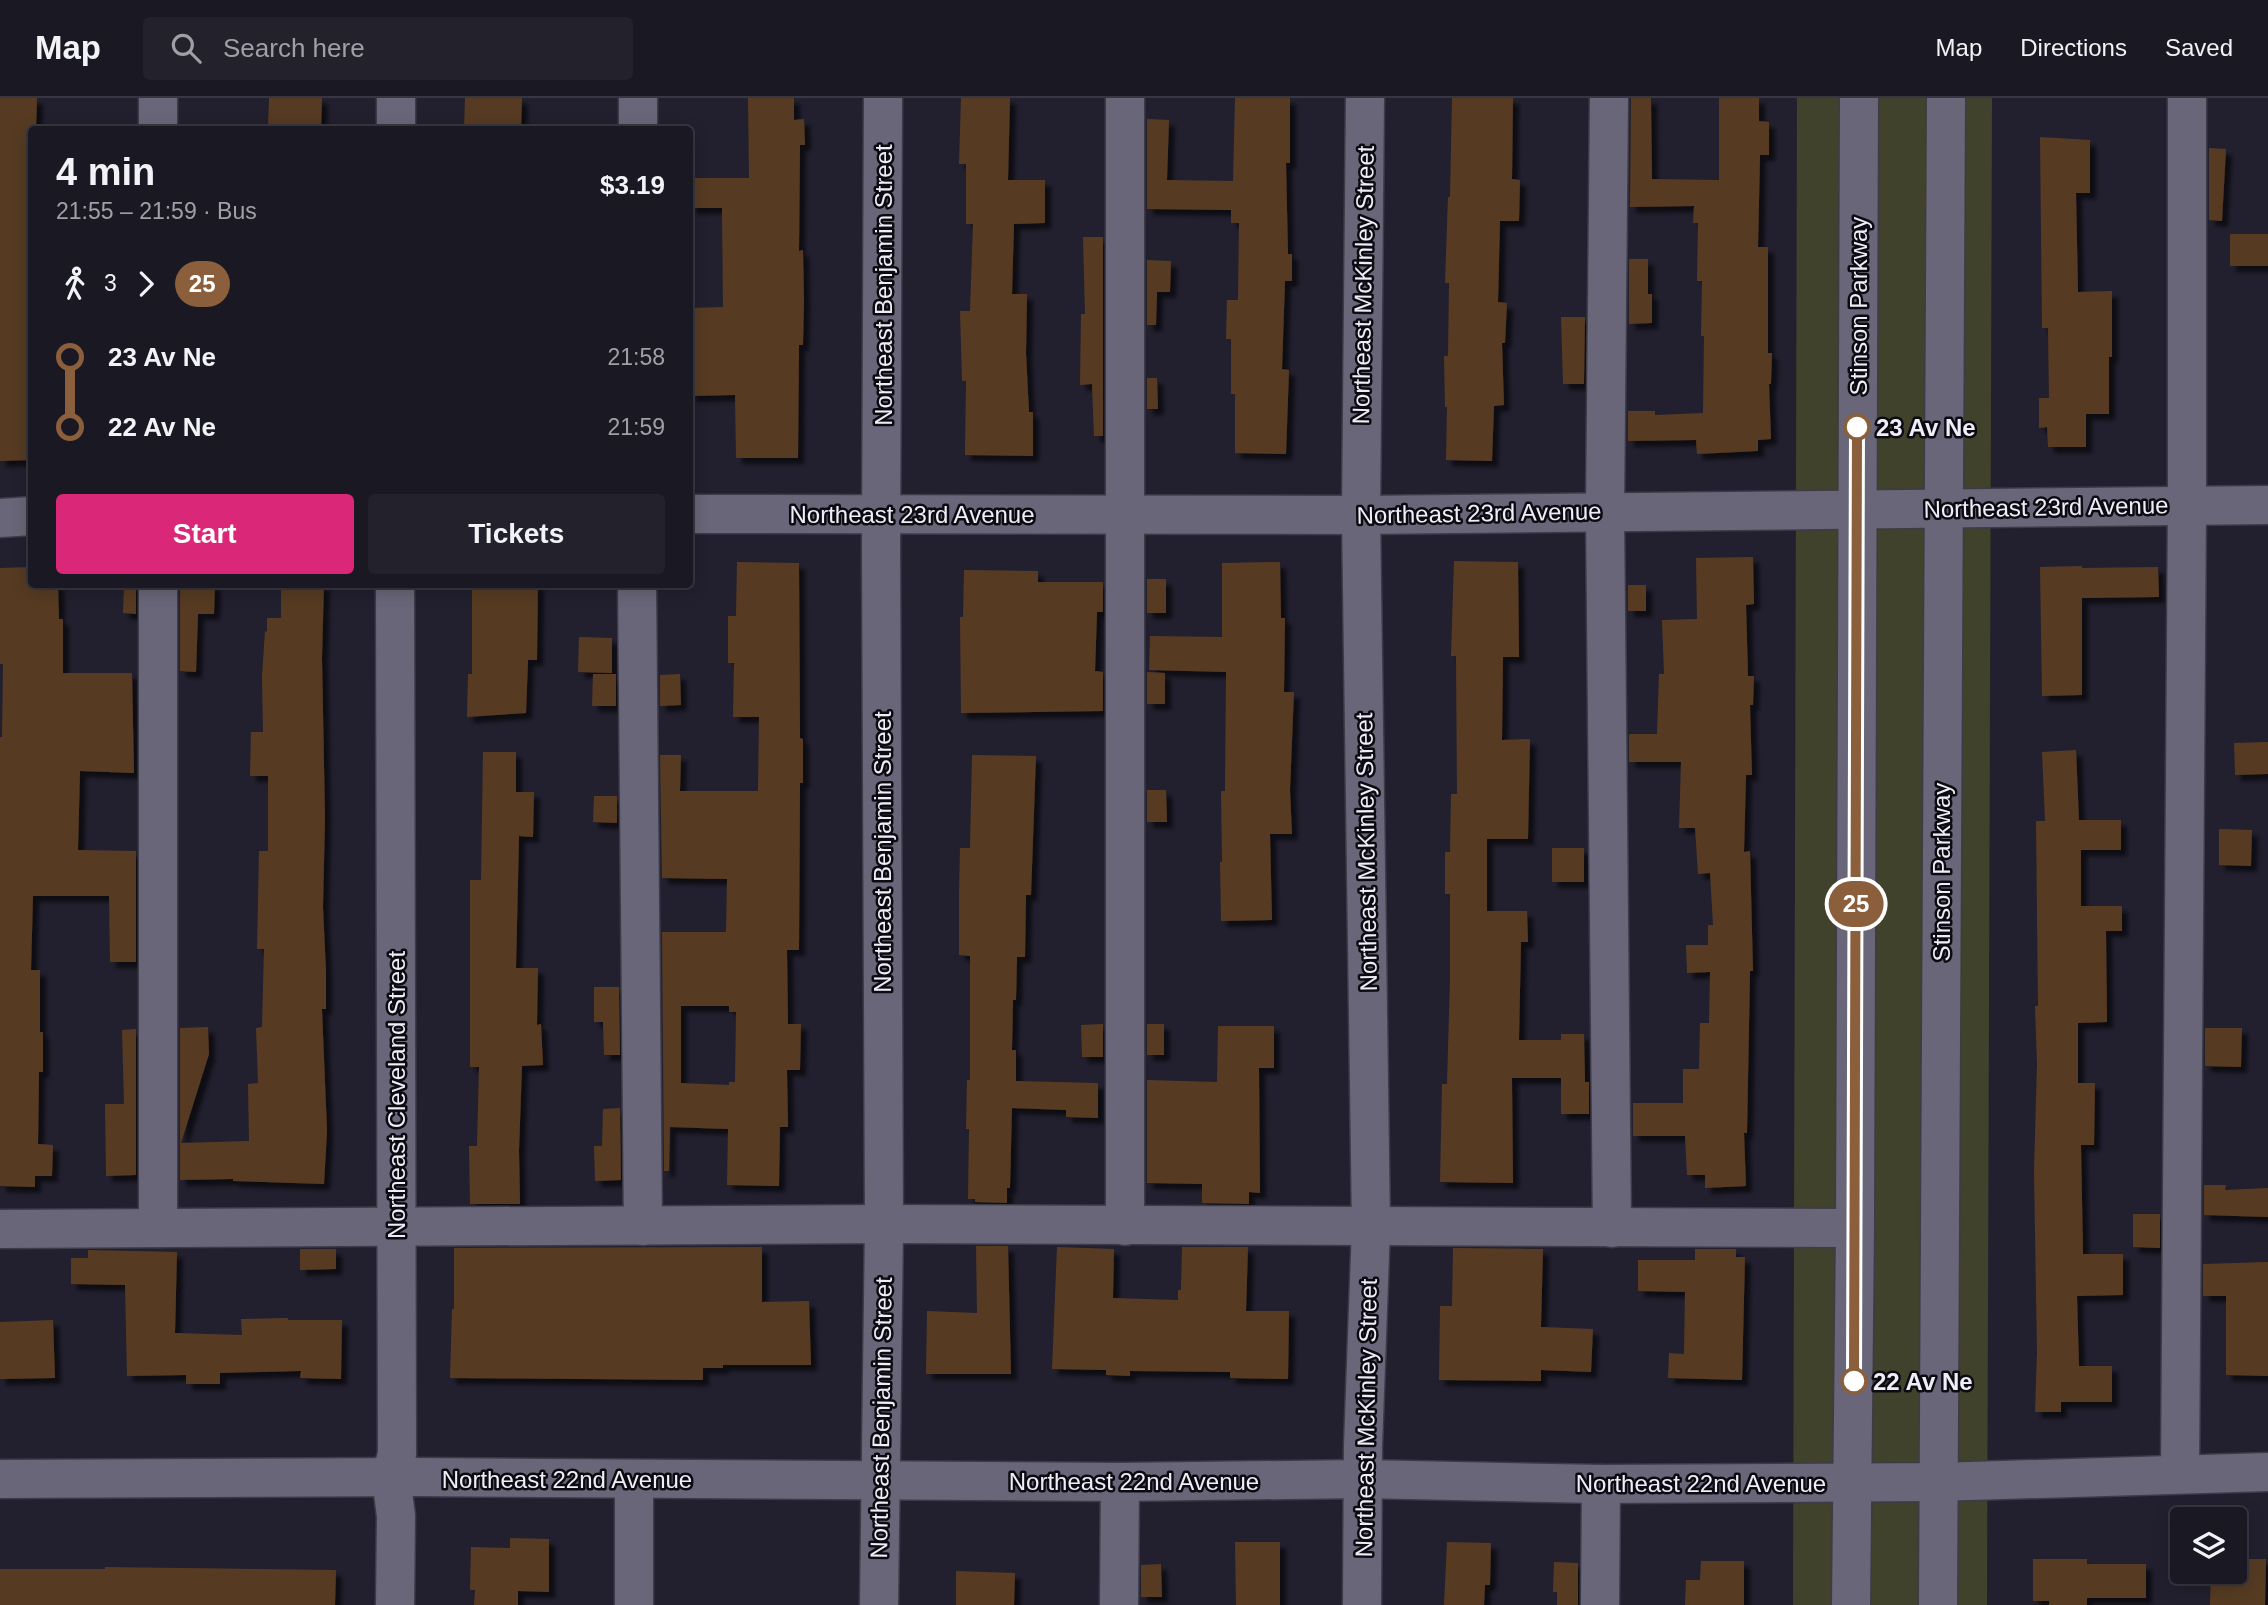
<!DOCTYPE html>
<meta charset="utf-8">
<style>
:root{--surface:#1a1823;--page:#23212b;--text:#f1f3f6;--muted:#9fa0a6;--line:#383741;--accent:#db2777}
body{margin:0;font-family:Arial,sans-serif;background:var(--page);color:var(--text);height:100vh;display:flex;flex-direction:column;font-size:26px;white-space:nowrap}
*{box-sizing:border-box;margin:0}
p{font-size:23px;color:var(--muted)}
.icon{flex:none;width:38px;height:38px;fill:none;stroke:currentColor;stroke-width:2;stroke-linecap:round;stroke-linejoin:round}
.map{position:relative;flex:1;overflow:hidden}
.drawer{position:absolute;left:28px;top:28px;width:665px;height:462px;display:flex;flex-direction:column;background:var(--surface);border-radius:7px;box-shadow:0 4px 18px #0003,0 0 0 2px var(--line)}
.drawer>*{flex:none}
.badge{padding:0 14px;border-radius:23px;font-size:24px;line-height:46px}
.buttons{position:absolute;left:2170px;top:1409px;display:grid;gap:14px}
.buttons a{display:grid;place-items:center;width:77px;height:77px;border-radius:7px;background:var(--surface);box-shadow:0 4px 18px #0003,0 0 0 2px var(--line);font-size:35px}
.map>.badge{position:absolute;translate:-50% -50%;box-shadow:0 0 0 4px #fff}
.legs{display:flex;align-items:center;gap:10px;height:77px;padding:0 28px;font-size:23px}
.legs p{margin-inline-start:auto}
.head{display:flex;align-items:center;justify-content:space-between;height:119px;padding:0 28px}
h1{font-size:38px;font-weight:700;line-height:52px}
.button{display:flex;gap:14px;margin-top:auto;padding:14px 28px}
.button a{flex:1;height:80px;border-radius:7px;background:var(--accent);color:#fff;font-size:28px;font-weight:700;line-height:80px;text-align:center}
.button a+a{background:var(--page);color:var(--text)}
ul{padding:0 28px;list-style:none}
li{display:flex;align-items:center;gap:24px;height:70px;font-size:26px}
li i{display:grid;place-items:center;width:10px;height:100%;margin:0 9px;background:currentColor}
li i::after{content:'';width:18px;height:18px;margin:-9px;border:5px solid;border-radius:50%;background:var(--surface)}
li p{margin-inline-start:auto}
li:first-child i{background:linear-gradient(#0000 50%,currentColor 0)}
li:last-child i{background:linear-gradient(currentColor 50%,#0000 0)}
header{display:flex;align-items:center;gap:42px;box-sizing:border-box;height:98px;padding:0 35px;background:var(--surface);border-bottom:2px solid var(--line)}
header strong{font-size:33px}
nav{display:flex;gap:38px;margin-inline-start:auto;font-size:24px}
.search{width:490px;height:63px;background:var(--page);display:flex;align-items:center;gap:18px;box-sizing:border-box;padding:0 24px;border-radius:7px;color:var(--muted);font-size:26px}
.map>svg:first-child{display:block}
.green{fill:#40422b}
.building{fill:#573b23;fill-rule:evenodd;filter:url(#shadow)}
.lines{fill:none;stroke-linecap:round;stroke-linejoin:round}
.minor-casing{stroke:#3e3b48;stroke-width:41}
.minor{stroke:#696679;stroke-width:38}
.line-1-casing{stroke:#fff;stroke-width:16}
.line-1{stroke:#8b5e3c;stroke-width:10}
.stop-1-dot{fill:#fff;stroke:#8b5e3c;stroke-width:3.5}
.labels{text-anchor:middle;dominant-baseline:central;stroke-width:5;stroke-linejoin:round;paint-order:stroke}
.street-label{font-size:24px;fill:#eeedf8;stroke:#0c0b12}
.stop-label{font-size:24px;font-weight:bold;fill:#eeedf8;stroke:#0c0b12;text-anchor:start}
</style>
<header>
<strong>Map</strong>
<div class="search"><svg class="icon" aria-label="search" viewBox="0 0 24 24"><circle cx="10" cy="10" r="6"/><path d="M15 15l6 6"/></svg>Search here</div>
<nav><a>Map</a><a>Directions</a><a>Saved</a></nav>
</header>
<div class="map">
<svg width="2268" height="1507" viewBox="0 0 2268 1507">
<defs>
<filter id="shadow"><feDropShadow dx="6" dy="6" stdDeviation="2" flood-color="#0009"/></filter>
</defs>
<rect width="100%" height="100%" fill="#22202f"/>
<path class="green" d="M 1797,0 L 1992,0 L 1987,1507 L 1793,1507 Z"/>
<g class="building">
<path d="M 0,0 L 37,0 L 36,32 L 32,32 L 32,362 L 0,363 Z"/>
<path d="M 269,0 L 322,0 L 321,32 L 268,32 Z"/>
<path d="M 465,0 L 522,0 L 521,32 L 464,32 Z"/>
<path d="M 748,0 L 794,0 L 794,22 L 804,21 L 805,47 L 800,47 L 799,153 L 803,152 L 804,202 L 803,247 L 799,247 L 798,360 L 736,360 L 735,297 L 690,298 L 690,210 L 723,209 L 722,110 L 690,110 L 690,80 L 749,80 Z"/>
<path d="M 961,0 L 1010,0 L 1008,82 L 1045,82 L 1045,125 L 1014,126 L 1012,196 L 1027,196 L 1026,255 L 1029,314 L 1033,314 L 1033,358 L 965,357 L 966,283 L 962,283 L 960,213 L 970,213 L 973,126 L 966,126 L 966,66 L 959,66 Z"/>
<path d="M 1235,0 L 1290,0 L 1290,65 L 1286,65 L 1288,156 L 1292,156 L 1292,183 L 1285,183 L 1282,271 L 1289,272 L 1286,356 L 1235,355 L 1235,296 L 1231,296 L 1231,241 L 1226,241 L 1227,202 L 1238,202 L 1239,125 L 1231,125 L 1231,112 L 1147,111 L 1147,21 L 1169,22 L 1167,82 L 1233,83 Z"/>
<path d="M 1452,0 L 1513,0 L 1512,81 L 1520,82 L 1519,123 L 1500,123 L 1498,204 L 1507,205 L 1505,245 L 1502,245 L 1504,307 L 1494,308 L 1492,363 L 1446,362 L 1447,309 L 1445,309 L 1444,258 L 1448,258 L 1449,185 L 1445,185 L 1448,99 L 1450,99 Z"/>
<path d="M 1631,0 L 1651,0 L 1652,81 L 1719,82 L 1719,0 L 1759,0 L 1759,23 L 1769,24 L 1769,57 L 1760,57 L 1758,149 L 1768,149 L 1768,255 L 1772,255 L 1771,286 L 1769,286 L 1771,341 L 1758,342 L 1758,353 L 1697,356 L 1696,342 L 1628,343 L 1628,313 L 1655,313 L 1655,317 L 1703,315 L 1704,238 L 1701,238 L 1702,183 L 1697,183 L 1698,125 L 1693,125 L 1694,108 L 1630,109 Z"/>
<path d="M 2040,39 L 2090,42 L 2090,95 L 2076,95 L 2078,194 L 2112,193 L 2112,259 L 2109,259 L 2109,316 L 2086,316 L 2086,349 L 2048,349 L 2047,329 L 2039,330 L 2039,300 L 2049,300 L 2048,230 L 2042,230 Z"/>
<path d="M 2209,50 L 2226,51 L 2222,123 L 2209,122 Z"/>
<rect x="2230" y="136" width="38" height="32"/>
<path d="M 1083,139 L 1103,139 L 1103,338 L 1094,338 L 1092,286 L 1080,287 L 1081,216 L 1085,216 Z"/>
<path d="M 1629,161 L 1648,161 L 1648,196 L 1652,196 L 1652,225 L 1629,226 Z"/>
<path d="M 1147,162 L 1171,163 L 1170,194 L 1157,194 L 1156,227 L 1147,227 Z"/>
<path d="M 1561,219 L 1585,219 L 1584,286 L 1563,286 Z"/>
<path d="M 1147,280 L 1157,280 L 1158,311 L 1147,311 Z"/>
<path d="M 1753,459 L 1754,506 L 1746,507 L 1748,578 L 1754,578 L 1753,607 L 1750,607 L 1752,677 L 1746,677 L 1744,754 L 1750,753 L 1753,873 L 1750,873 L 1747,1035 L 1744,1035 L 1746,1088 L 1705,1090 L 1705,1077 L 1687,1077 L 1685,1038 L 1633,1038 L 1633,1005 L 1683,1005 L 1683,971 L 1699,971 L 1700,925 L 1709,925 L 1710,874 L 1687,875 L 1686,847 L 1708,847 L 1708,827 L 1713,827 L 1710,775 L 1698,776 L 1695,730 L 1679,730 L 1681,664 L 1629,664 L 1629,636 L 1657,636 L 1659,576 L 1664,576 L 1662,522 L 1697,521 L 1696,460 Z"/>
<path d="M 1454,463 L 1518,464 L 1519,559 L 1503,559 L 1502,642 L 1530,641 L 1528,741 L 1487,741 L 1487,813 L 1527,813 L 1528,844 L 1521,844 L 1519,942 L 1561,942 L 1561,936 L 1584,936 L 1585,984 L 1589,984 L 1589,1016 L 1561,1016 L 1561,980 L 1512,980 L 1513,1085 L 1440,1084 L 1442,986 L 1447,986 L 1450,880 L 1450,796 L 1445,796 L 1445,754 L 1450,754 L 1451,696 L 1457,696 L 1456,558 L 1451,558 Z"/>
<path d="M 737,464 L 799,465 L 800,640 L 803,641 L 803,685 L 800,685 L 799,852 L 787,852 L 788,926 L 801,926 L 800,972 L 787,972 L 788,1029 L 780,1029 L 779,1088 L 727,1087 L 728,1031 L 670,1029 L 669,1073 L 664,1073 L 662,834 L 726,834 L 727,781 L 662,780 L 660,657 L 681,657 L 680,693 L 758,693 L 759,619 L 733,619 L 734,565 L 728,565 L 728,518 L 736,518 ZM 681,908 L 729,908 L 729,914 L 736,914 L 735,984 L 729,984 L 729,987 L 681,985 Z"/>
<path d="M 1280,464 L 1281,520 L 1285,520 L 1284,594 L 1294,594 L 1290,692 L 1292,736 L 1270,736 L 1272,822 L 1221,823 L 1220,764 L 1222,764 L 1221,693 L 1225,693 L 1226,574 L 1149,572 L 1150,538 L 1222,539 L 1222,465 Z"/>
<path d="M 2082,468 L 2082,470 L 2158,469 L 2159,499 L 2082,500 L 2082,597 L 2042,598 L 2040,469 Z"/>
<path d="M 32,469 L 32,486 L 58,486 L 59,521 L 63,521 L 63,575 L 132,575 L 134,675 L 80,673 L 78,752 L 136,753 L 136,864 L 110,864 L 109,798 L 33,798 L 31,872 L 40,872 L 40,934 L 43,934 L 43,974 L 39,974 L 38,1046 L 53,1047 L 52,1078 L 35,1078 L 35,1089 L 0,1088 L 0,639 L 2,639 L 3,566 L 0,566 L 0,470 Z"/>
<path d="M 964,472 L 1038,473 L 1038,484 L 1103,484 L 1103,514 L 1097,514 L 1095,573 L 1103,574 L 1103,613 L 961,615 L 960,519 L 963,519 Z"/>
<rect x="1147" y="481" width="19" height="34"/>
<path d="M 124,486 L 136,486 L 136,516 L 123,515 Z"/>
<path d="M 180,486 L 215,486 L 214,516 L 198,516 L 196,574 L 180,573 Z"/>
<path d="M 281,486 L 324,486 L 322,560 L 325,719 L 323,809 L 326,874 L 326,911 L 322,911 L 327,1033 L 324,1086 L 233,1083 L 233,1081 L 180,1082 L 180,930 L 208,929 L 209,956 L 181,1045 L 249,1043 L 248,986 L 258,985 L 256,930 L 262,929 L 264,851 L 257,851 L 259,753 L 268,753 L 268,678 L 250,678 L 251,634 L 263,634 L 262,578 L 265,533 L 267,534 L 267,520 L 281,520 Z"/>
<path d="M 472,486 L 538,486 L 537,562 L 528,562 L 526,615 L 467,619 L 468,576 L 472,576 Z"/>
<rect x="1628" y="487" width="18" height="26"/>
<path d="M 579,539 L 612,540 L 612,575 L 578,574 Z"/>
<path d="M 1147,574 L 1165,575 L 1165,606 L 1147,606 Z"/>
<path d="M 593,576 L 616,576 L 616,608 L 592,608 Z"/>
<path d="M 680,576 L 681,607 L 660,608 L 660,577 Z"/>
<path d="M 2268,644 L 2268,676 L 2235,677 L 2234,645 Z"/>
<path d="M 2076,652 L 2079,722 L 2121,722 L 2121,752 L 2081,752 L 2081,808 L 2122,808 L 2122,833 L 2106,833 L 2107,924 L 2078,925 L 2078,985 L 2095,985 L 2094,1047 L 2081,1047 L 2083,1156 L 2123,1156 L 2123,1197 L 2077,1198 L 2079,1268 L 2112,1268 L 2112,1304 L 2061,1304 L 2061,1314 L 2035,1314 L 2037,1254 L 2034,1073 L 2037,966 L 2035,908 L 2038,908 L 2036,723 L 2045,723 L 2042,654 Z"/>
<path d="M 483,654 L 516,654 L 516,694 L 534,694 L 533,739 L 519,738 L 516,870 L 538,870 L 537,927 L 541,926 L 543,967 L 522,968 L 519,1052 L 520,1106 L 470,1106 L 469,1048 L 477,1048 L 479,969 L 470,969 L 470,782 L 481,782 Z"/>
<path d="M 972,657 L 1036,658 L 1031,797 L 1026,797 L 1025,859 L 1017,859 L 1016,902 L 1013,902 L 1012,952 L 1016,952 L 1016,983 L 1098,985 L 1098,1020 L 1066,1019 L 1066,1012 L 1012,1010 L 1010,1090 L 1007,1090 L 1007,1105 L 975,1104 L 975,1101 L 968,1101 L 969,1031 L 966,1031 L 967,982 L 970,982 L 970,858 L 959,857 L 959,796 L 960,750 L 970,750 Z"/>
<path d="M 1147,692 L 1166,692 L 1167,724 L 1147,724 Z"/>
<path d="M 594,698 L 617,698 L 617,725 L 593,724 Z"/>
<path d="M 2219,731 L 2252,732 L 2251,768 L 2219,767 Z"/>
<rect x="1552" y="750" width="32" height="34"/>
<path d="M 594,889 L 619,889 L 620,957 L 604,957 L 603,924 L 594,924 Z"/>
<path d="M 1103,926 L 1103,959 L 1082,959 L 1081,927 Z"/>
<rect x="1147" y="926" width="17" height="31"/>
<path d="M 1218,928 L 1274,928 L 1274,970 L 1259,970 L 1260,1095 L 1249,1094 L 1249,1106 L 1202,1105 L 1202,1086 L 1147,1085 L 1147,982 L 1217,984 Z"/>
<path d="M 2205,930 L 2242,930 L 2241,969 L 2205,968 Z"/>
<path d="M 136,931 L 136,1077 L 106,1078 L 105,1006 L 124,1006 L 122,932 Z"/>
<path d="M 620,1010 L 621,1082 L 595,1083 L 594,1048 L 602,1048 L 603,1011 Z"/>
<path d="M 2204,1087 L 2226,1087 L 2225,1092 L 2268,1090 L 2268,1119 L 2204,1117 Z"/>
<path d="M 2133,1116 L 2160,1116 L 2160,1150 L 2133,1149 Z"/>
<path d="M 976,1148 L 1008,1148 L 1011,1276 L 926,1276 L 927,1213 L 977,1215 Z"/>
<path d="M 762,1149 L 762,1204 L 809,1203 L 811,1267 L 723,1267 L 723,1270 L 703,1270 L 703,1282 L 450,1280 L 452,1211 L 454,1211 L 454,1150 Z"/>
<path d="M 1057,1149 L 1114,1151 L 1113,1200 L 1178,1202 L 1178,1192 L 1181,1192 L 1182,1149 L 1248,1149 L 1246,1213 L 1289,1213 L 1288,1281 L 1230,1280 L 1230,1274 L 1130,1273 L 1130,1278 L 1106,1277 L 1106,1272 L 1052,1271 Z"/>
<path d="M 1453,1150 L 1543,1151 L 1541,1229 L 1593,1231 L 1591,1274 L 1541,1272 L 1541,1283 L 1439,1282 L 1440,1208 L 1452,1208 Z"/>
<path d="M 300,1151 L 336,1151 L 336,1171 L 300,1172 Z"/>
<path d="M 1695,1151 L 1736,1151 L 1736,1159 L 1745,1159 L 1742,1282 L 1668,1280 L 1669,1255 L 1684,1256 L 1685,1194 L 1638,1193 L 1638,1162 L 1695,1162 Z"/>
<path d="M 88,1152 L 177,1154 L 175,1235 L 242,1237 L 241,1221 L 288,1220 L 288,1222 L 342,1222 L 341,1281 L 300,1280 L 301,1273 L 220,1275 L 220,1286 L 186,1286 L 186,1277 L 127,1278 L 125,1187 L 71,1186 L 71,1160 L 88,1160 Z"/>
<path d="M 2268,1164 L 2268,1278 L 2226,1277 L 2226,1198 L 2203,1198 L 2203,1166 Z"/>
<path d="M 53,1222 L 55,1280 L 0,1281 L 0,1224 Z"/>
<path d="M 510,1440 L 549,1441 L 549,1494 L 518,1493 L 518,1507 L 474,1507 L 475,1492 L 470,1492 L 471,1449 L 510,1450 Z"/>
<path d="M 1235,1444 L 1280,1444 L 1280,1507 L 1236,1507 Z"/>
<path d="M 1447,1444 L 1491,1445 L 1490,1487 L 1485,1487 L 1484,1507 L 1444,1507 Z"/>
<path d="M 2033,1461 L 2087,1461 L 2087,1466 L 2146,1466 L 2146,1500 L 2087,1500 L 2087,1507 L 2049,1507 L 2049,1503 L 2033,1503 Z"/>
<path d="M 2235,1461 L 2266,1461 L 2265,1507 L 2210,1507 L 2211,1474 L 2235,1474 Z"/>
<path d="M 1701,1463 L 1744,1463 L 1744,1507 L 1685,1507 L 1686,1482 L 1700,1482 Z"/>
<path d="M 1554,1464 L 1578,1465 L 1578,1507 L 1557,1507 L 1557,1494 L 1553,1494 Z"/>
<path d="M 1161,1466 L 1162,1499 L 1141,1499 L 1141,1467 Z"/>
<path d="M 105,1469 L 336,1472 L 335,1507 L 0,1507 L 0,1471 L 105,1471 Z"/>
<path d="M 956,1473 L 1015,1475 L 1014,1507 L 956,1507 Z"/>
</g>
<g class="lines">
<defs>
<g id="minor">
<path d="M 1609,0 L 1605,413 L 1612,1130"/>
<path d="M 158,32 L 158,0"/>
<path d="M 396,32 L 396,0"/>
<path d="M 638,32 L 638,0"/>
<path d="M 690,416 L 1361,417 L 2268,407"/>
<path d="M 0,420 L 32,418"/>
<path d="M 637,486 L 643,1128"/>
<path d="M 1125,1128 L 1125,0"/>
<path d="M 158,1130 L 158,486"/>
<path d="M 0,1131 L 884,1126 L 1855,1130"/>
<path d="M 2180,1376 L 2187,406 L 2187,0"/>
<path d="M 0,1381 L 415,1379 L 1120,1384 L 1363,1381 L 1601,1386 L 1938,1384 L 2268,1374"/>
<path d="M 395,1507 L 396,1418 L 391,1379 L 397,1356 L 395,486"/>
<path d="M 634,1507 L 634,1382"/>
<path d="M 879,1507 L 884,1126 L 881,450 L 883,0"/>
<path d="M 1119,1507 L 1120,1384"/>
<path d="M 1362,1507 L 1363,1348 L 1371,1129 L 1361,417 L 1365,0"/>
<path d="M 1600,1507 L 1601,1386"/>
<path d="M 1851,1507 L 1855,1130 L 1859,0"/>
<path d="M 1938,1507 L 1946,0"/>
</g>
</defs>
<use href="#minor" class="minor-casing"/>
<use href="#minor" class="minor"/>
</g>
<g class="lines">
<defs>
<path id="line-1" d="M 1854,1283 L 1857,329"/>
</defs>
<use href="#line-1" class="line-1-casing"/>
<use href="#line-1" class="line-1"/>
</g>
<g class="stop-1-dot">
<circle cx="1857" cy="329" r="12"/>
<circle cx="1854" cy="1283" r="12"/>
</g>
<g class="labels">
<g class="street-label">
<text transform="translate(883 187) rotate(-90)">Northeast Benjamin Street</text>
<text transform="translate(1363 187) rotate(-89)">Northeast McKinley Street</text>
<text transform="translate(1858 208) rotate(-90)">Stinson Parkway</text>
<text transform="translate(2046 409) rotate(-1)">Northeast 23rd Avenue</text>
<text transform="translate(1479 415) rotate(-1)">Northeast 23rd Avenue</text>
<text x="912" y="416">Northeast 23rd Avenue</text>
<text transform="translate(882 754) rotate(-90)">Northeast Benjamin Street</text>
<text transform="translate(1366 754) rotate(-91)">Northeast McKinley Street</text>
<text transform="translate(1941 774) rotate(-90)">Stinson Parkway</text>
<text transform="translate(396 997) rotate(-90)">Northeast Cleveland Street</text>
<text transform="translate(881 1320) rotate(-89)">Northeast Benjamin Street</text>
<text transform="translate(1366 1320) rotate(-89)">Northeast McKinley Street</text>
<text x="567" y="1381">Northeast 22nd Avenue</text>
<text x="1134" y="1383">Northeast 22nd Avenue</text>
<text x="1701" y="1385">Northeast 22nd Avenue</text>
</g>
<g class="stop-label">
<text x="1876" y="329">23 Av Ne</text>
<text x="1873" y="1283">22 Av Ne</text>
</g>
</g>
</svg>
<div class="buttons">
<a><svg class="icon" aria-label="layers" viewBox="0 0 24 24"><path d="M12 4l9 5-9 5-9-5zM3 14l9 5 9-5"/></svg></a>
</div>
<b class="badge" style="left:1856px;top:806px;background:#8b5e3c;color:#fff">25</b>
<section class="drawer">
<div class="head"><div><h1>4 min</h1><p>21:55 – 21:59 · Bus</p></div><b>$3.19</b></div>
<div class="legs"><svg class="icon" aria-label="walk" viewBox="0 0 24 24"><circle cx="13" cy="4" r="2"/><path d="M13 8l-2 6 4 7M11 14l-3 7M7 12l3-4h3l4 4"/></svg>3<svg class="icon" aria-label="forward" viewBox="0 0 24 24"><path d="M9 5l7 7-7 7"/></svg><b class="badge" style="background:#8b5e3c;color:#fff">25</b></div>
<ul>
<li><i style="color:#8b5e3c"></i><b>23 Av Ne</b><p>21:58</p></li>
<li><i style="color:#8b5e3c"></i><b>22 Av Ne</b><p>21:59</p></li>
</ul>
<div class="button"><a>Start</a><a>Tickets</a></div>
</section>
</div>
